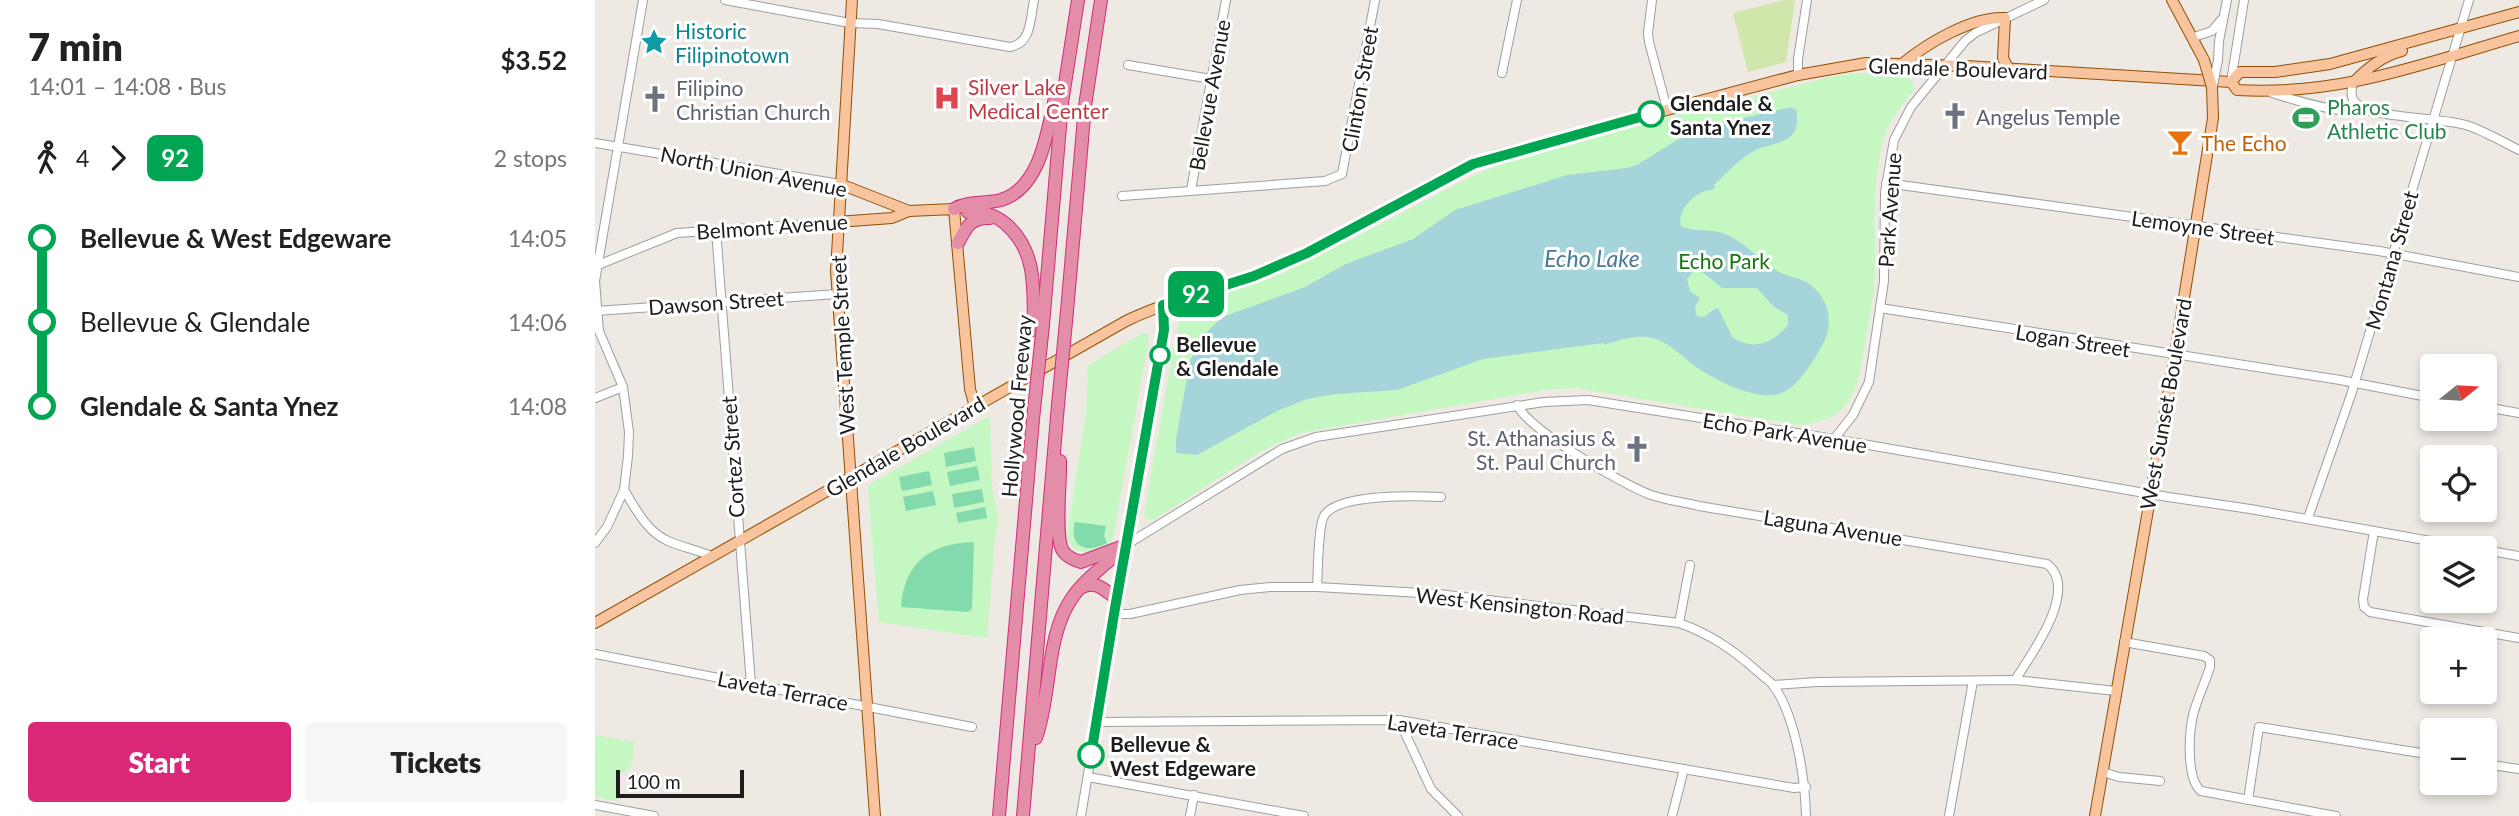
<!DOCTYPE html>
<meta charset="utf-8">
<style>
:root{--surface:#fff;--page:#f6f6f6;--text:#222;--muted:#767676;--accent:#db2777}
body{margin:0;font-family:Lato,sans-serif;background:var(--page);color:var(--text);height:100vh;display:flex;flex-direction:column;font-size:26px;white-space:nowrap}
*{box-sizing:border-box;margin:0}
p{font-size:23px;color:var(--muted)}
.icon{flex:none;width:38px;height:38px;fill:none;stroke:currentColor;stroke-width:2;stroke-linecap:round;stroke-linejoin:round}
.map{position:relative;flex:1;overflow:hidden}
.drawer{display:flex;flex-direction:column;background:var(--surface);width:595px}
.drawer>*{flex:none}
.badge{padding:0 14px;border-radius:10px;font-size:24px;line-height:46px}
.needle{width:46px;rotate:72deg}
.controls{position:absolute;left:1825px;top:354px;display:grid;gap:14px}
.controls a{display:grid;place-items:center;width:77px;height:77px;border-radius:7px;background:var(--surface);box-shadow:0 4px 10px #0003;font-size:35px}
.scale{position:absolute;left:21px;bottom:18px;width:128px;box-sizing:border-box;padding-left:7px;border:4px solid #1d1d1d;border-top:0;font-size:19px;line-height:24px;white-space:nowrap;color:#1d1d1d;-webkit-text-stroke:5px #fff;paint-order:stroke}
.map>.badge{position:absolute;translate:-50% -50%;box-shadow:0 0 0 4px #fff}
.legs{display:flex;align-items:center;gap:10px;height:77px;padding:0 28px;font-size:23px}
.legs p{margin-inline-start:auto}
.head{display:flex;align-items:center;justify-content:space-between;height:119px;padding:0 28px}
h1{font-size:38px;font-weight:800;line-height:52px}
.primary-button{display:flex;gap:14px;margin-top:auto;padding:14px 28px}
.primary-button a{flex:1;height:80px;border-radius:7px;background:var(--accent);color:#fff;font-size:28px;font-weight:800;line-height:80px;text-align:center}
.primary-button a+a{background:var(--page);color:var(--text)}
ul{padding:0 28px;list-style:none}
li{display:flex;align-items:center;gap:24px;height:84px;font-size:26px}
li i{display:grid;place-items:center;width:10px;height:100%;margin:0 9px;background:currentColor}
li i::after{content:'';width:18px;height:18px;margin:-9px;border:5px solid;border-radius:50%;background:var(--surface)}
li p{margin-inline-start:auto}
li:first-child i{background:linear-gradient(#0000 50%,currentColor 0)}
li:last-child i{background:linear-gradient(currentColor 50%,#0000 0)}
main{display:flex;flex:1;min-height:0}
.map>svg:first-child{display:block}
.grass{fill:#d0e6aa}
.park{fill:#c4f7c1}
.pitch{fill:#83daad}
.water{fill:#a5d5da;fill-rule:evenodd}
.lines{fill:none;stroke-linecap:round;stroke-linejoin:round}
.minor-casing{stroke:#9e9e9e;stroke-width:10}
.major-casing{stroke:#904f06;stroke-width:12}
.highway-casing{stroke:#d12b7b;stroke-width:14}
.minor{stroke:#fff;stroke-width:8}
.major{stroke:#f8c49e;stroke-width:10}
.highway{stroke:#e38da9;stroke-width:12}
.minor-bridge-casing{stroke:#9e9e9e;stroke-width:10;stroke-linecap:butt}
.major-bridge-casing{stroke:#904f06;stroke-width:12;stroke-linecap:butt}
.highway-bridge-casing{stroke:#d12b7b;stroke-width:14;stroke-linecap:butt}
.minor-bridge{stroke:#fff;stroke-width:8}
.major-bridge{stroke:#f8c49e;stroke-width:10}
.highway-bridge{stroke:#e38da9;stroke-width:12}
.line-1-casing{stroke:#fff;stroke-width:16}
.line-1{stroke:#00a651;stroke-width:10}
.stop-1-dot{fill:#fff;stroke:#00a651;stroke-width:3.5}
.labels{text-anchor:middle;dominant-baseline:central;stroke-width:6;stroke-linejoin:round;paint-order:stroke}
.culture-label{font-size:21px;fill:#0d838f;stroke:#fff;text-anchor:start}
.street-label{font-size:21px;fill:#1d1d1d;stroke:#fff}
.health-label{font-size:21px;fill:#be3a42;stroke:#fff;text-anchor:start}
.worship-label{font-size:21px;fill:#5b616d;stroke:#fff;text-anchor:start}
.stop-label{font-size:21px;font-weight:bold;fill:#1d1d1d;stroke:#fff;text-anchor:start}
.leisure-label{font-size:21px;fill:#27864d;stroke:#fff;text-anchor:start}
.food-label{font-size:21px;fill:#c56008;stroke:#fff;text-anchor:start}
.park-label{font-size:21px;fill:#15760f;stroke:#fff}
.water-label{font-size:23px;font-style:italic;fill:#477b99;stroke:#fff}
</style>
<main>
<section class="drawer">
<div class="head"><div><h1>7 min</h1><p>14:01 – 14:08 · Bus</p></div><b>$3.52</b></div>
<div class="legs"><svg class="icon" aria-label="walk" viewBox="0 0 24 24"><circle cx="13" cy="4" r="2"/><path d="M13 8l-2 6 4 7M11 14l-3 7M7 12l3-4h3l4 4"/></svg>4<svg class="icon" aria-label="forward" viewBox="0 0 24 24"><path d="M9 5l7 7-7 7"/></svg><b class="badge" style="background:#00a651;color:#fff">92</b><p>2 stops</p></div>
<ul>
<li><i style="color:#00a651"></i><b>Bellevue &amp; West Edgeware</b><p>14:05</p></li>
<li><i style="color:#00a651"></i><span>Bellevue &amp; Glendale</span><p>14:06</p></li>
<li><i style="color:#00a651"></i><b>Glendale &amp; Santa Ynez</b><p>14:08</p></li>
</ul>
<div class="primary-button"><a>Start</a><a>Tickets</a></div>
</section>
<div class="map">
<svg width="1924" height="816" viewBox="0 0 1924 816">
<rect width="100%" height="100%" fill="#eee9e3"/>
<path class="grass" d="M 1189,0 L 1200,0 L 1191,62 L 1153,72 L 1138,13 Z"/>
<g class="park">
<path d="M 1270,73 L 1309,75 L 1317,80 L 1318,91 C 1305,107 1294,121 1288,141 C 1277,182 1280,222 1280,264 C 1280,294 1273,324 1268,354 C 1264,373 1262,393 1248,408 C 1236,420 1220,423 1204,425 L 981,388 L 949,390 L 705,433 L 666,451 L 558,520 L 552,519 L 549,515 L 582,329 L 589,308 L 683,275 L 757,239 L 878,176 L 906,164 L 1067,119 L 1244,75 Z"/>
<path d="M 552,333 L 554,338 L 517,542 C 500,553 481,560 472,537 L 491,413 L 493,365 L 546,334 Z"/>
<path d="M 395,416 L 397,489 L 404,522 L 400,538 L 392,638 L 284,622 L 273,487 L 275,484 Z"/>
<path d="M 0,735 L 40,742 L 36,767 L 25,774 L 23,801 L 0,797 Z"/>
</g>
<g class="pitch">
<path d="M 379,447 L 381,461 L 351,467 L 349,453 Z"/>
<path d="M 382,466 L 385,480 L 355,486 L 352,472 Z"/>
<path d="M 334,471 L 337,485 L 307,491 L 304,477 Z"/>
<path d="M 387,489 L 389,502 L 359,508 L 357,494 Z"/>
<path d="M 338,491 L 341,505 L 311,511 L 308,497 Z"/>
<path d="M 390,507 L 392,518 L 363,523 L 361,513 Z"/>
<path d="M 480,522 L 511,526 L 509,536 L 512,543 C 492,554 473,547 480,522 Z"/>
<path d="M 379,542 L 377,609 L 373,612 L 306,607 C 309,562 336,543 379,542 Z"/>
</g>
<path class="water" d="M 1196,107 L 1201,110 C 1203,119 1203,129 1196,136 C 1187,144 1171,145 1161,150 C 1144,158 1132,173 1119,185 L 1120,188 C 1117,190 1114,190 1110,191 C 1096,196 1082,212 1086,226 C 1098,233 1113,228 1127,233 C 1149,240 1164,261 1184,272 C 1191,276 1201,277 1209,281 C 1233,293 1240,322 1228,344 C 1219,360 1205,384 1189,392 C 1165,404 1120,380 1100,366 C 1085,355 1070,338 1051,337 C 1038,336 1021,341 1009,345 L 1008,343 L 888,359 L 802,390 L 741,394 L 712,399 L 682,411 L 602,455 L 581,453 L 581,439 L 595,361 L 606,338 L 627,317 L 710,287 L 751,264 L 818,239 L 860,210 L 972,175 L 1032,168 L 1042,165 L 1082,140 L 1149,118 ZM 1100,269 L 1110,274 L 1127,288 L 1162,288 L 1178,306 L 1193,315 L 1193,325 C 1178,343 1160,351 1138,338 L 1123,308 C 1114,309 1111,322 1101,315 L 1100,307 L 1105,298 L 1095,291 L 1092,279 Z"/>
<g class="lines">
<defs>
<g id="minor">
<path d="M 130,0 L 255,23 L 283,24 L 415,47 C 437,43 435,19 439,0"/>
<path d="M 1057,0 L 1053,33 L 1054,42 L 1072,109"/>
<path d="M 1599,37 L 1617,31 L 1626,20"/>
<path d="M 1623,60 L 1624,41 L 1632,0"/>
<path d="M 533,65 L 616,79"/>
<path d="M 907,73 L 922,0"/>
<path d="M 1203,75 L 1203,59 L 1212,0"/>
<path d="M 1636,82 L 1649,0"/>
<path d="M 1758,83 C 1756,90 1755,99 1762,104 C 1781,119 1848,117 1874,126 C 1891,132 1908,142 1924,150"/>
<path d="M 1677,93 C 1702,101 1750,115 1774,111"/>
<path d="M 0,143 L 245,184"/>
<path d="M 1291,183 L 1784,251 L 1924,277"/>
<path d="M 596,190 L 631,0"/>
<path d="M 527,196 L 730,181 L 747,174 L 780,0"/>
<path d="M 121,230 L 156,684"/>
<path d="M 3,265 L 82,233 L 242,222"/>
<path d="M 1285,308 L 1745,380 L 1838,398"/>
<path d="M 1,311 L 242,294"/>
<path d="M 0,398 L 28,387"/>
<path d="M 922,405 C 935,431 1027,484 1056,495 C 1071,500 1088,502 1104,506 L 1452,564 C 1485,589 1436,655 1420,680"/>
<path d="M 1890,407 L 1924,413"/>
<path d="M 1239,439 L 1258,415 L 1274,382 L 1289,281 L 1290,193 L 1299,140 L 1316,107 L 1370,41 L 1380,33 L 1449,0"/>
<path d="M 29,490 C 41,509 51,531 73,541 C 87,547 102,550 116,556"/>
<path d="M 1713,518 L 1756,395 L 1874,0"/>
<path d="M 1779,531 L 1768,599 L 1769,607 L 1775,612 L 1924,638"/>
<path d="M 0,543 L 12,527 L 29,490 L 33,456 L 34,432 L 28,387 L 4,331 L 0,281 L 48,0"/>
<path d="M 1890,550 L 1924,556"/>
<path d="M 722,587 C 723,572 723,526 729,516 C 742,493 823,496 846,497"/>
<path d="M 519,614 L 535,614 L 645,590 L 675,587 L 722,587 L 844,594 L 1084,623 C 1115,634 1137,649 1162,671 C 1167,676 1174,680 1178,685 C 1201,716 1210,779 1211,816"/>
<path d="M 1084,623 L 1095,565"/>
<path d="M 1529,642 L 1609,656 L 1615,660 L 1615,667 C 1610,683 1602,699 1598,715 C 1594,733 1591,779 1606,791 L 1741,816"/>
<path d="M 0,654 L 377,727"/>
<path d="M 1178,685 L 1222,682 L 1420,680 L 1521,691"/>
<path d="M 804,720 L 836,789 L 863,816"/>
<path d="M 501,722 L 804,720 L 1199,788 L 1211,787"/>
<path d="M 1890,764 L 1924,769"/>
<path d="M 1508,772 L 1524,777 L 1565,781"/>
<path d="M 493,777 L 709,816"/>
<path d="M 1653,800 L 1664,727 L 1838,755"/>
<path d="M 0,805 L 59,816"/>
<path d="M 486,816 L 531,545 L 687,449 L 721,437 L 949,402 L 993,400 L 1239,439 L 1573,497 L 1655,509 L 1875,548"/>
<path d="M 595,816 L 599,795"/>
<path d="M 1077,816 L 1089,769"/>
<path d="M 1354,816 L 1378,681"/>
</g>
<g id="major">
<path d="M 257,0 L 241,271 L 280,816"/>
<path d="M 1577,0 L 1609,60"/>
<path d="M 1307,64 C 1331,44 1377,16 1410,18 L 1408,58 L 1413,68"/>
<path d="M 1636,82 L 1642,90 C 1745,96 1827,64 1924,36"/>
<path d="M 1758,83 C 1772,68 1787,56 1807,51"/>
<path d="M 245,184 L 314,211"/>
<path d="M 242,222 L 297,218 L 314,211 L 359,209 L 375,389 L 380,407"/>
<path d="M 531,545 L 569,330 L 568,305"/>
<path d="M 0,623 L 531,321 C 578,298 630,289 678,268 C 747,238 812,199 878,164 L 899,156 L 1203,75 L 1271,63 L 1371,66 L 1636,82 L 1645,72 L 1680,72 L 1735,64 L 1924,12"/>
<path d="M 1500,816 L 1578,366 L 1618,118 L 1617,87"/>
</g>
<g id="highway">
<path d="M 359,209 C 373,201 391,204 406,200 C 448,187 453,125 462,89"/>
<path d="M 373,212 C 389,211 401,215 413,226 C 443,254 438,292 439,330"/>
<path d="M 363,243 C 371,228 375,217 395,218"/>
<path d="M 472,311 L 490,106 L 506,0"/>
<path d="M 448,325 L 467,103 L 483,0"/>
<path d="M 465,461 C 466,481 459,537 468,551 C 472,557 479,560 486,562 L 531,545"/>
<path d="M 487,587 C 501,580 509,590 521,598"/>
<path d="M 441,738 C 457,693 450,637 477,598 C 491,577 514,563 531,545"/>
<path d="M 404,816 L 438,419"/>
<path d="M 428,816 L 463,405"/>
</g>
</defs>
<use href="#minor" class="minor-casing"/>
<use href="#major" class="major-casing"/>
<use href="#highway" class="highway-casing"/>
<use href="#minor" class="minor"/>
<use href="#major" class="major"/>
<use href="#highway" class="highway"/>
<defs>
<path id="minor-bridge" d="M 1618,85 L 1623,60"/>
<path id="major-bridge" d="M 1609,60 L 1617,87"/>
<g id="highway-bridge">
<path d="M 463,405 L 472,311"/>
<path d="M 438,419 L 448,325"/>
</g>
</defs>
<use href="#minor-bridge" class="minor-bridge-casing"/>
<use href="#major-bridge" class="major-bridge-casing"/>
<use href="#highway-bridge" class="highway-bridge-casing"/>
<use href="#minor-bridge" class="minor-bridge"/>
<use href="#major-bridge" class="major-bridge"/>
<use href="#highway-bridge" class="highway-bridge"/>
</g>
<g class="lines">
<defs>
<path id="line-1" d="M 496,755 L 519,614 L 569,330 L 568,305 L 659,276 L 712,253 L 878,164 L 1056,114"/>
</defs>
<use href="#line-1" class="line-1-casing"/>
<use href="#line-1" class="line-1"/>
</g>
<defs>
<symbol id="sight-bare" viewBox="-9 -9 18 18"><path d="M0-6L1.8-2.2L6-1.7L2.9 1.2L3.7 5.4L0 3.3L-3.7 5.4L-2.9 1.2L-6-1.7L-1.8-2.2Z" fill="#0f9aa8" stroke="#fff" stroke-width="2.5" paint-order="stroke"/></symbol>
<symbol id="hospital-bare" viewBox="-9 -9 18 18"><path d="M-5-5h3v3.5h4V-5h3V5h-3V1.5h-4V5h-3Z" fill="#e0444e" stroke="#fff" stroke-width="2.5" paint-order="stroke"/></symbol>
<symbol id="church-bare" viewBox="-9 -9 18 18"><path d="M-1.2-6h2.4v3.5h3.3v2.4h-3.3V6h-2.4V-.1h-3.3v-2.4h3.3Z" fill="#6b7280" stroke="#fff" stroke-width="2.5" paint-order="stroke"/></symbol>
<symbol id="stadium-bare" viewBox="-9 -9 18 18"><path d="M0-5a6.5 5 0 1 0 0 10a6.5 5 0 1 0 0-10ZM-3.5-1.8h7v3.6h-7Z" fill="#2e9e5b" stroke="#fff" stroke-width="2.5" paint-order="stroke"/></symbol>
<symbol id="bar-bare" viewBox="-9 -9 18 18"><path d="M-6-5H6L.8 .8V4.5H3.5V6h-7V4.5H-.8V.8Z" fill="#e8710a" stroke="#fff" stroke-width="2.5" paint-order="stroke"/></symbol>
</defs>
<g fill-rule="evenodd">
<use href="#sight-bare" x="40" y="23" width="38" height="38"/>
<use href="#hospital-bare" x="333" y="79" width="38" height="38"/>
<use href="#church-bare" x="41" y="80" width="38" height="38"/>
<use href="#church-bare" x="1341" y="97" width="38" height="38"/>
<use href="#stadium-bare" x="1692" y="99" width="38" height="38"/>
<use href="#bar-bare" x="1566" y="123" width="38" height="38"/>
<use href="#church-bare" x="1023" y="430" width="38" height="38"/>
</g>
<g class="stop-1-dot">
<circle cx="1056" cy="114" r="12"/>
<circle cx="565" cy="355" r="9"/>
<circle cx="496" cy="755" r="12"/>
</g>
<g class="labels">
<g class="culture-label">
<text x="80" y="30">Historic<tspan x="80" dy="24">Filipinotown</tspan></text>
</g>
<g class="street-label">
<text transform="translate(1363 68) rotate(2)">Glendale Boulevard</text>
<text transform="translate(764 89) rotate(-80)">Clinton Street</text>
<text transform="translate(614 95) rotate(-80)">Bellevue Avenue</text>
<text transform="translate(159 171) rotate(11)">North Union Avenue</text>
<text transform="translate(1294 210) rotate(-86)">Park Avenue</text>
<text transform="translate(177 226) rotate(-4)">Belmont Avenue</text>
<text transform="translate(1608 227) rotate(8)">Lemoyne Street</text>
<text transform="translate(1796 260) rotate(-74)">Montana Street</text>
<text transform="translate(121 302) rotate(-4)">Dawson Street</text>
<text transform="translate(1478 340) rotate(9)">Logan Street</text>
<text transform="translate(247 345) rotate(-93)">West Temple Street</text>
<text transform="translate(1570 404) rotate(-80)">West Sunset Boulevard</text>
<text transform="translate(421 406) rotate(-85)">Hollywood Freeway</text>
<text transform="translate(1190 432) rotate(9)">Echo Park Avenue</text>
<text transform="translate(310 446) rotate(-30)">Glendale Boulevard</text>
<text transform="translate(137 457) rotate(-94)">Cortez Street</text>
<text transform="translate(1238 527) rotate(9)">Laguna Avenue</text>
<text transform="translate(925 605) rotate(6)">West Kensington Road</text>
<text transform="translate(188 690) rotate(11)">Laveta Terrace</text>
<text transform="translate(858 731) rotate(9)">Laveta Terrace</text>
</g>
<g class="health-label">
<text x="373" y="86">Silver Lake<tspan x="373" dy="24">Medical Center</tspan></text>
</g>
<g class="worship-label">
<text x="81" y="87">Filipino<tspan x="81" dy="24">Christian Church</tspan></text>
<text x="1381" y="116">Angelus Temple</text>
<text x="1021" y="437" text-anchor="end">St. Athanasius &amp;<tspan x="1021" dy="24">St. Paul Church</tspan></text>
</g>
<g class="stop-label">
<text x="1075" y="102">Glendale &amp;<tspan x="1075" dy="24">Santa Ynez</tspan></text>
<text x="581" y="343">Bellevue<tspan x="581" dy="24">&amp; Glendale</tspan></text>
<text x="515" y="743">Bellevue &amp;<tspan x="515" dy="24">West Edgeware</tspan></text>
</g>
<g class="leisure-label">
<text x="1732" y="106">Pharos<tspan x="1732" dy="24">Athletic Club</tspan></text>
</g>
<g class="food-label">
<text x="1606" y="142">The Echo</text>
</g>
<g class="park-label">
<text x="1129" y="260">Echo Park</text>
</g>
<g class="water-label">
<text x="997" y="258">Echo Lake</text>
</g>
</g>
</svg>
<div class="controls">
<a><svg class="needle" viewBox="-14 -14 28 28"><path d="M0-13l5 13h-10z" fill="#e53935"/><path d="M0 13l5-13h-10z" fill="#767676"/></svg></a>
<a><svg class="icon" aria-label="locate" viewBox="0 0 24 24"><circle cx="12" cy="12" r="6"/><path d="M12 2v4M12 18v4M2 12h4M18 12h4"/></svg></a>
<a><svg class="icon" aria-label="layers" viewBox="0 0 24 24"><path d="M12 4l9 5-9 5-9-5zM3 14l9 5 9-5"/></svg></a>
<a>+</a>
<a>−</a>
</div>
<div class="scale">100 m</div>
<b class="badge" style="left:601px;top:294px;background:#00a651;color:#fff">92</b>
</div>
</main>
